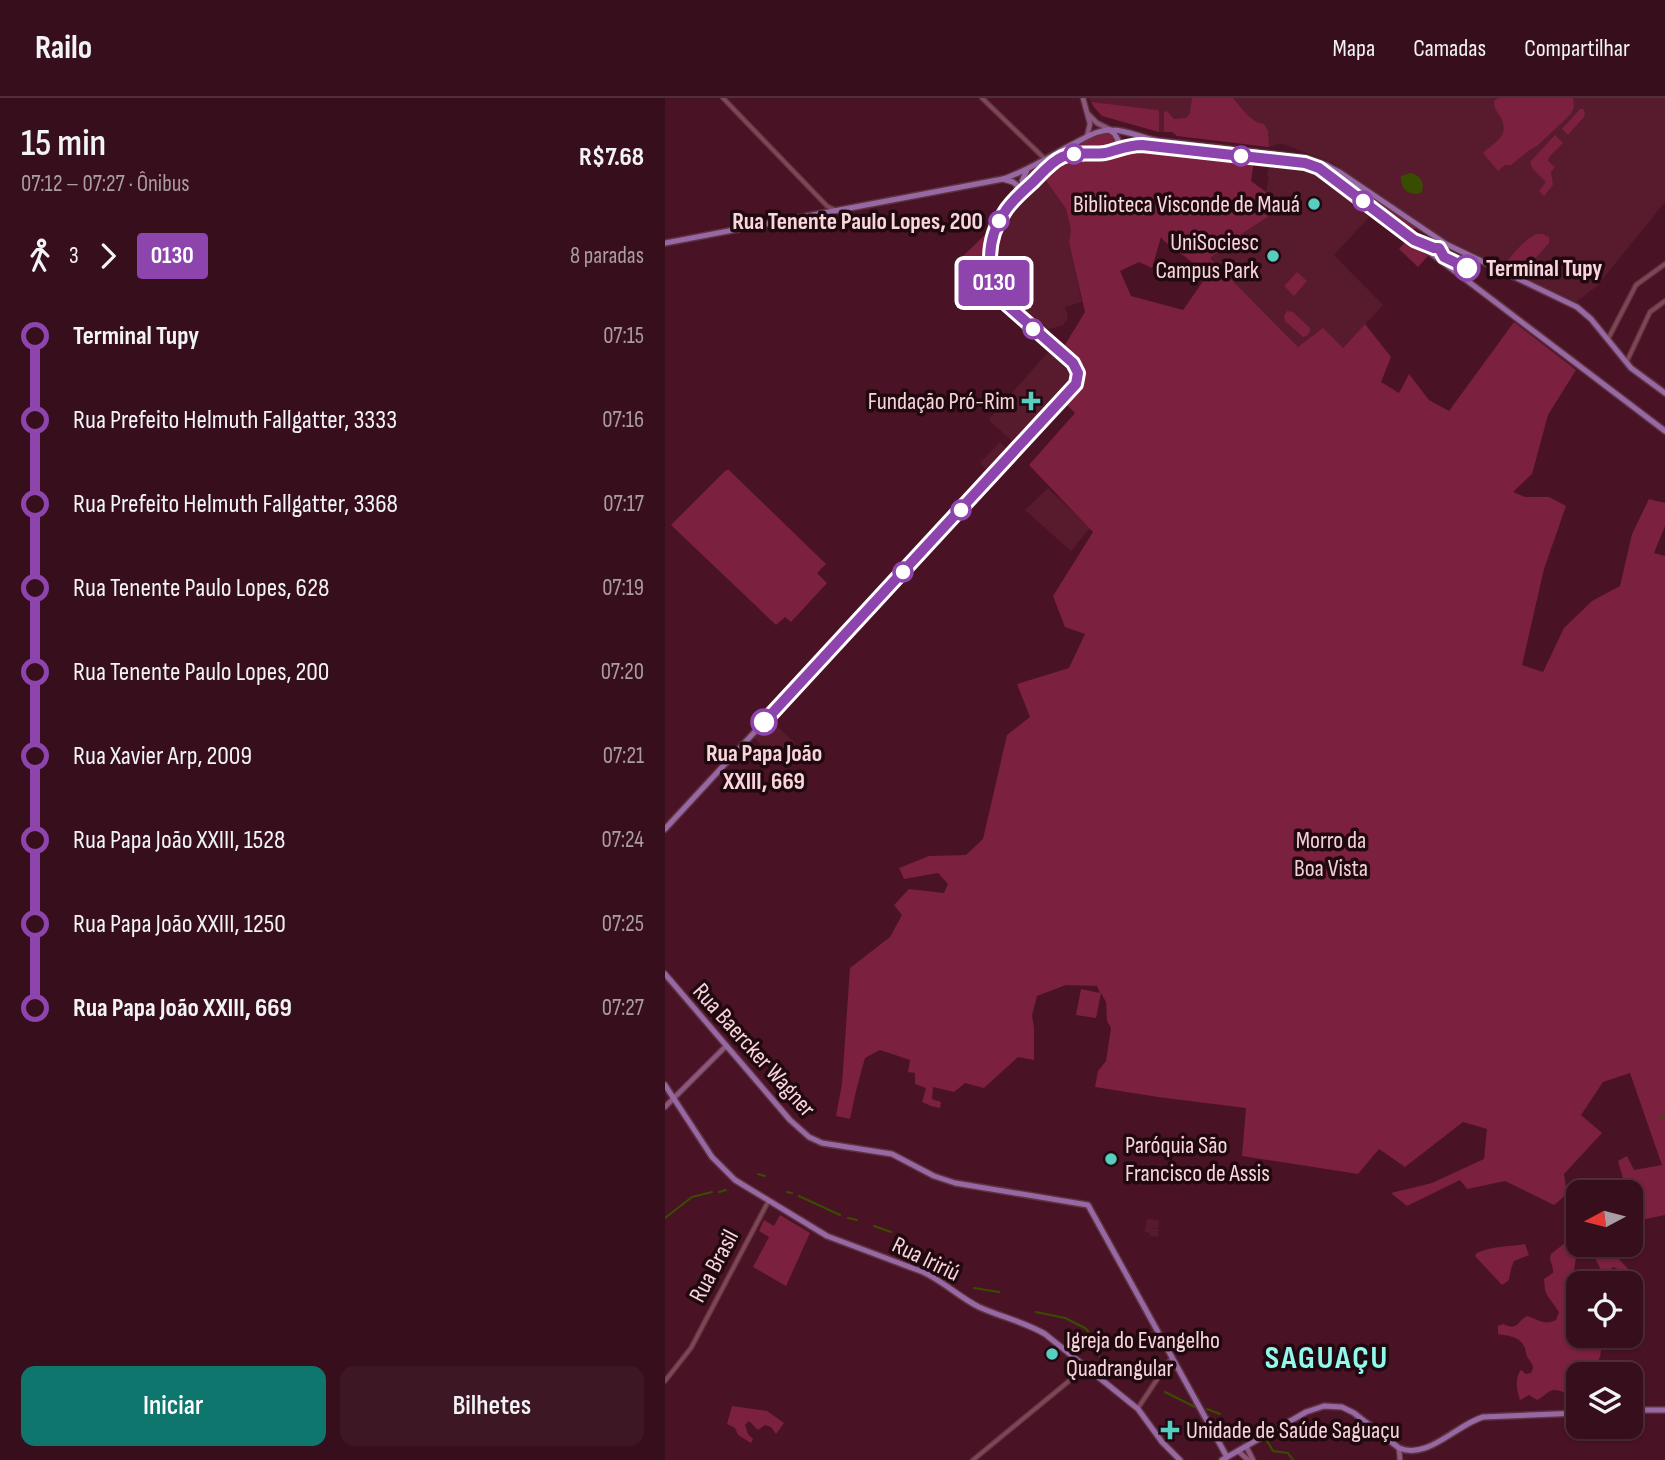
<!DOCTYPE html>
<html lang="pt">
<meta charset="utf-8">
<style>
:root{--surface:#370e1c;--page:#3e1725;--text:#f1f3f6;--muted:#aa9ca3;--line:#512e3b;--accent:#0f766e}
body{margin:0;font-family:"Sofia Sans Condensed",sans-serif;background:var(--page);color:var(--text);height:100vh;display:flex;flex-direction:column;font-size:26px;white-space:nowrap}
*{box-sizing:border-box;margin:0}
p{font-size:23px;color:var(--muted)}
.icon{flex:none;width:38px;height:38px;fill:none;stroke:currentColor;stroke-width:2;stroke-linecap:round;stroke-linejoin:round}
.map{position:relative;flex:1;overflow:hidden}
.drawer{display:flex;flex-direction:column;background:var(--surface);width:665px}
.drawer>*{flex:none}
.badge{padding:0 14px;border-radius:5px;font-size:24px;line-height:46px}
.needle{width:46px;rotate:263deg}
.buttons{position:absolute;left:901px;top:1082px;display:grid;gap:14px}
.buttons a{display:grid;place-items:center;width:77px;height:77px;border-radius:14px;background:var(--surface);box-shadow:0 2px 5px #0004,0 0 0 2px var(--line);font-size:35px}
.map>.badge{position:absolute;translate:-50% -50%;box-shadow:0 0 0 4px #fff}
.legs{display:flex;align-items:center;gap:10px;height:77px;padding:0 21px;font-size:23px}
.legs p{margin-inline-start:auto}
.overview{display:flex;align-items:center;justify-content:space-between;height:119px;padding:0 21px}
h1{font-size:38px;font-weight:600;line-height:52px}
.button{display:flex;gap:14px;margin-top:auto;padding:14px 21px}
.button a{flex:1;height:80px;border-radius:14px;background:var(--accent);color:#fff;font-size:28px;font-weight:600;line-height:80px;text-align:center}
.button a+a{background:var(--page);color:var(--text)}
ul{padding:0 21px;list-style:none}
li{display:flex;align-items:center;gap:24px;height:84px;font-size:26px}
li i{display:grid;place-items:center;width:10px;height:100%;margin:0 9px;background:currentColor}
li i::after{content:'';width:18px;height:18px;margin:-9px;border:5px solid;border-radius:50%;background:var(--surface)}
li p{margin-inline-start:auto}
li:first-child i{background:linear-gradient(#0000 50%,currentColor 0)}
li:last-child i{background:linear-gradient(currentColor 50%,#0000 0)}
header{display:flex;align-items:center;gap:42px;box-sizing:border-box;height:98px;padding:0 35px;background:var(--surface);border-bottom:2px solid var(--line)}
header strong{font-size:33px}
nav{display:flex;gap:38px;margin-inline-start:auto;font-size:24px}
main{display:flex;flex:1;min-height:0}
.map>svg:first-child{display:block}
.built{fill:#581a2d}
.green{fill:#7b203f;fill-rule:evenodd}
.water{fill:#394d00}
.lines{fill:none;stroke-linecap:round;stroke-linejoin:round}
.stream{stroke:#394d00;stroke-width:2}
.tertiary-casing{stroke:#5d333f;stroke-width:6}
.secondary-casing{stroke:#5d333f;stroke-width:7}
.primary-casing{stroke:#5d333f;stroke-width:8}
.tertiary{stroke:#814655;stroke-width:3.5}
.secondary{stroke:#8d577d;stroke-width:4.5}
.primary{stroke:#9868a4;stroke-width:5}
.line-1-casing{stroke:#fff;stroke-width:16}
.line-1{stroke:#8e44ad;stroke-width:10}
.stop-1-dot{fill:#fff;stroke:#8e44ad;stroke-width:3.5}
.poi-dot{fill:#58cec0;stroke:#210910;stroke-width:2.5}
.labels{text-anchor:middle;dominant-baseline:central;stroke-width:7;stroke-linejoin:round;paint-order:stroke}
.poi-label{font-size:24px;fill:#f9d5dc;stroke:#210910;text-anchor:end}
.stop-label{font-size:24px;font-weight:bold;fill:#f9d5dc;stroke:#210910;text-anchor:end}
.park-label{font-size:24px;fill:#f2d1d7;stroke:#210910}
.street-label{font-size:24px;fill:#f9d5dc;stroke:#210910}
.district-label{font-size:32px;font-weight:bold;letter-spacing:2px;fill:#92faec;stroke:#210910}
</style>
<header>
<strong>Railo</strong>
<nav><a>Mapa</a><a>Camadas</a><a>Compartilhar</a></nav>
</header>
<main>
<section class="drawer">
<div class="overview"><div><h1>15 min</h1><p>07:12 – 07:27 · Ônibus</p></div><b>R$7.68</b></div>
<div class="legs"><svg class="icon" aria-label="walk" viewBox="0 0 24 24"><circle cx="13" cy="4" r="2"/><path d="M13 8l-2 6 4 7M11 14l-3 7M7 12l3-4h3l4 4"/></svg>3<svg class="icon" aria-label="forward" viewBox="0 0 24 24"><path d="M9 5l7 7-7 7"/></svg><b class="badge" style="background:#8e44ad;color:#fff">0130</b><p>8 paradas</p></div>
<ul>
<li><i style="color:#8e44ad"></i><b>Terminal Tupy</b><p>07:15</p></li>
<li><i style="color:#8e44ad"></i><span>Rua Prefeito Helmuth Fallgatter, 3333</span><p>07:16</p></li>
<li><i style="color:#8e44ad"></i><span>Rua Prefeito Helmuth Fallgatter, 3368</span><p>07:17</p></li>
<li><i style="color:#8e44ad"></i><span>Rua Tenente Paulo Lopes, 628</span><p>07:19</p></li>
<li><i style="color:#8e44ad"></i><span>Rua Tenente Paulo Lopes, 200</span><p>07:20</p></li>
<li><i style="color:#8e44ad"></i><span>Rua Xavier Arp, 2009</span><p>07:21</p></li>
<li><i style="color:#8e44ad"></i><span>Rua Papa João XXIII, 1528</span><p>07:24</p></li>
<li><i style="color:#8e44ad"></i><span>Rua Papa João XXIII, 1250</span><p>07:25</p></li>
<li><i style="color:#8e44ad"></i><b>Rua Papa João XXIII, 669</b><p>07:27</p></li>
</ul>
<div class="button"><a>Iniciar</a><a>Bilhetes</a></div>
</section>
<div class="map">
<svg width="1000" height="1362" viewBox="0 0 1000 1362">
<rect width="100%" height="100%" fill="#491325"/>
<g class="built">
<path d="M 424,0 L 1000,0 L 1000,104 L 932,188 L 911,204 L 776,139 L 668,65 L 618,46 L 613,46 L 604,49 L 512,38 L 507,34 L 494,34 L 437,18 L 429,9 Z"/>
<path d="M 604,64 L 651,71 L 709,114 L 669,157 L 718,207 L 678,250 L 633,249 L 560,176 L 545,159 L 572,139 L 612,113 L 601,94 L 604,79 L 602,78 Z"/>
<path d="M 379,80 L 401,111 L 406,131 L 404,146 L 417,204 L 400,209 L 403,220 L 398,227 L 378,233 L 338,197 L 330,163 L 331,148 L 340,119 Z"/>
<path d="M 384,253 L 389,253 L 410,271 L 411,276 L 408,286 L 351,347 L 325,323 L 325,320 Z"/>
<path d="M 335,344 L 341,350 L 321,371 L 315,365 Z"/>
<path d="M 383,390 L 425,430 L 406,453 L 360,412 Z"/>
<path d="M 106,622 L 130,645 L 113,663 L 89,640 Z"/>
<path d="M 482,1121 L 494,1122 L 493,1130 L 484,1130 L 494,1131 L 493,1139 L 485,1138 L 485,1135 L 480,1134 Z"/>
</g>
<g class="green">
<path d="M 527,0 L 568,0 C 577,10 585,24 599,26 L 603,33 L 604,49 L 512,38 L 507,34 L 499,34 L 499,14 L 502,13 L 509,21 L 521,20 L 525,15 Z"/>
<path d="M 833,0 L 908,0 L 909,9 L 906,16 L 872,48 L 863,53 L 846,67 L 840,67 L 833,73 L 818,55 C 830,44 845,38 836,20 C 832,13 829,11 829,3 Z"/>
<path d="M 426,4 L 493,12 L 494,14 L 494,34 L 437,18 L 429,9 Z"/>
<path d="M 915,11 L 918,11 L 920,15 L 919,19 L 903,37 L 897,31 Z"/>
<path d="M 444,35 L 450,40 L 449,49 L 436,53 L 404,55 L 364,85 L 360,86 L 360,78 L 365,71 L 427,38 L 435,36 Z"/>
<path d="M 890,37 L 898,45 L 884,59 L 883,63 L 890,69 L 886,74 L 888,87 L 879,98 L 874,93 L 881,84 L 867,70 L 865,64 Z"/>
<path d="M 474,51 L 500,55 L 503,52 L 589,62 L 586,83 L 601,94 L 612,113 L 572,139 L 545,160 L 633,249 L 658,230 L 678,250 L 700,226 L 726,259 L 716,284 L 734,295 L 744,276 L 764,302 L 784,313 L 849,224 L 911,272 L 883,317 L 867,376 L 848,394 L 860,399 L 884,399 L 901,408 L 879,471 L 857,567 L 878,574 L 899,530 L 927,503 L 955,488 L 967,436 L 984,401 L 1000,405 L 1000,428 L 989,455 L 1000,458 L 1000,1117 L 966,1124 L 966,1094 L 948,1094 L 959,1084 L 953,1063 L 962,1058 L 969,1072 L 997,1067 L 965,975 L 938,984 L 916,1017 L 937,1035 L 899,1076 L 902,1096 L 889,1107 L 840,1083 L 802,1091 L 795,1082 L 742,1108 L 726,1095 L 767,1085 L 819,1061 L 822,1031 L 798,1024 L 740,1069 L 714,1051 L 693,1076 L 577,1058 L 581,1010 L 493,999 L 430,989 L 433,973 L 441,963 L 446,930 L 442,923 L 441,904 L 436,895 L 431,920 L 411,917 L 416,891 L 435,895 L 432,888 L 401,887 L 372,898 L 367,917 L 369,930 L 369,962 L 353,959 L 319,990 L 300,985 L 289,994 L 268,989 L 267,1001 L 276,1004 L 275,1010 L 266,1008 L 257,1004 L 261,990 L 250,986 L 250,975 L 243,974 L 245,962 L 215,952 L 200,960 L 191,993 L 185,1021 L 171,1018 L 177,986 L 185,870 L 225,839 L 237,817 L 229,807 L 244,791 L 279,795 L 283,786 L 273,775 L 239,781 L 234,770 L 264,758 L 301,757 L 318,741 L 342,637 L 365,619 L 352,586 L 404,570 L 420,536 L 400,529 L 388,498 L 428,434 L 364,367 L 410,315 L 400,305 C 425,277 428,275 398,250 L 420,214 L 404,145 L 406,131 L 401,111 L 379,80 L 390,69 L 405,62 L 430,61 L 453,57 L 453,56 ZM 496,139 L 499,143 L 543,176 L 518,212 L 466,198 L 455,173 L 474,164 L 487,170 Z"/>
<path d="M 719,107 L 754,130 L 748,131 L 746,137 L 717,115 L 716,109 Z"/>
<path d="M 324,133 L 325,136 C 319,152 323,169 326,185 L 324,188 L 297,162 L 296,160 Z"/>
<path d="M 872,136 L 878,136 L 884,139 L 884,145 L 869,162 L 869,166 L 861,177 L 840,167 L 839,166 C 849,156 859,141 872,136 Z"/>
<path d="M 742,142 L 763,158 L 753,169 L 734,151 Z"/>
<path d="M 632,174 L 642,183 L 629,198 L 619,188 Z"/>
<path d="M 622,213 L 628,214 L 645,230 L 645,233 L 643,237 L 638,239 L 620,223 L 619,217 Z"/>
<path d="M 61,372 L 64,372 L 67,375 L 161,466 L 152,475 L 162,485 L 126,524 L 120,519 L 111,527 L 6,427 Z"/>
<path d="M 115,1117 L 145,1135 L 121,1188 L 88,1169 L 104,1139 L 94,1133 L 99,1122 L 109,1128 Z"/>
<path d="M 905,1141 L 911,1143 L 913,1148 L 908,1178 L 909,1187 L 913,1199 L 914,1237 L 943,1237 C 936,1245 937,1249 935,1259 C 932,1265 931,1268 931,1276 L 914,1276 L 913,1309 C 909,1301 899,1291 888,1292 C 883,1293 877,1300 872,1302 L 864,1297 L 855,1302 C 852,1292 849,1281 856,1272 L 861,1276 L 866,1275 C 870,1267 867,1267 863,1260 C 860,1256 862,1253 859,1248 C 854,1238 843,1238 833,1236 L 833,1228 L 838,1226 C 854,1233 850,1225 862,1218 C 873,1221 879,1228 891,1222 L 894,1214 L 882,1197 L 880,1192 L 879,1181 L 888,1175 C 889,1168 883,1163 886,1156 Z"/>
<path d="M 860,1146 L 864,1157 L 849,1163 L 846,1171 L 844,1182 L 837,1187 L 810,1158 L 812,1155 C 827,1148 843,1149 860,1146 Z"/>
<path d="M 925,1146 L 940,1146 L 963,1171 L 963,1178 L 955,1178 L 953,1171 L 948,1169 L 944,1173 L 943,1183 L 950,1185 L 942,1185 C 937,1172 928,1159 925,1146 Z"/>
<path d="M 67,1308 L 102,1313 L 119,1325 L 111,1336 L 106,1329 L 100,1327 L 93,1332 L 84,1323 L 80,1327 L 83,1336 L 88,1341 L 86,1345 L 73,1337 L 70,1330 L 62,1326 Z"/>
</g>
<path class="water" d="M 745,75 C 755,76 761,86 756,95 C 743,99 735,90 736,78 Z"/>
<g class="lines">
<g class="stream">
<path d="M 996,1020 L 999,1019"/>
<path d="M 93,1076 L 100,1078"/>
<path d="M 54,1094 L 61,1092"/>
<path d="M 122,1094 L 127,1095"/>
<path d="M 134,1098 L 175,1117"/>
<path d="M 0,1120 L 27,1099 L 47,1094"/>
<path d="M 183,1120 L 192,1122"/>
<path d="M 209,1128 L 226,1134"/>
<path d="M 274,1163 L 285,1178"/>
<path d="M 309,1190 L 334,1194"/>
<path d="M 371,1214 L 400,1220 L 420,1230 L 423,1233 L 422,1243 L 434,1258"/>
<path d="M 437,1261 L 448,1266"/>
<path d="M 500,1294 L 532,1310"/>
<path d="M 542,1311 L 555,1316"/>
<path d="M 601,1341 L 608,1353 L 623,1355 L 628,1362"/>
</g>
<defs>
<g id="tertiary">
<path d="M 58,0 L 162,108 L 170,112"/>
<path d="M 317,0 L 380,61"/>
<path d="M 943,241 L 971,187 L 1000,166"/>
<path d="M 962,263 L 985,214 L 1000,203"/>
<path d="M 0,1283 L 26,1250 L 104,1102"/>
<path d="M 473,1310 L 507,1259"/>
<path d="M 308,1362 L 421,1269"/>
</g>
<g id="secondary">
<path d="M 418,0 L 425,26 L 422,38"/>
<path d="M 423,16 L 432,25 L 444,31"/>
<path d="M 0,1009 L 61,948"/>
<path d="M 581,1348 L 588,1362"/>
<path d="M 734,1350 L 735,1362"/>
<path d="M 573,1353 L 583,1362"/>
</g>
<g id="primary">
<path d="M 444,32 L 449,35 L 453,42 L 450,51"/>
<path d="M 362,72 L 357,83 L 360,87 L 364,87"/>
<path d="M 338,81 L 348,84 L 352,87 L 353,100"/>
<path d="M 0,145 L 338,81 C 362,73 384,59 406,47 C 419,41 432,31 447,32 C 463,32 479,41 495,43 L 641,60 L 661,67 L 676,75 L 781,146 L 912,209 L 926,221 L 966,270 L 1000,295"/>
<path d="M 0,731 L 411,286 L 413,275 L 410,267 L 337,202 C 320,177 322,140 339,115 C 346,103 359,93 368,83 C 377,75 386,64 397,59 C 411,53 426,57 440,55 C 453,52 463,46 477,47 L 633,64 L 654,70 L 1000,333"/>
<path d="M 0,876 L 125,1022 L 144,1039 L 157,1045 L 227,1056 L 269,1078 L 290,1085 L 423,1107 L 562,1359"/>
<path d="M 0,987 L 47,1059 L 70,1082 L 162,1138 L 258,1174 C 278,1183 294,1199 314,1209 C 336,1219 360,1224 380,1236 L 473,1311 L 497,1344 L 515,1362"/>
<path d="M 966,1312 L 1000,1312"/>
<path d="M 702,1325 L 734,1350 C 763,1362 791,1327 818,1319 L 914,1315"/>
<path d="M 557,1362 L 641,1314 L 659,1308 L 677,1309 L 689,1315 L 703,1326"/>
</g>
</defs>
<use href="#tertiary" class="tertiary-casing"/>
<use href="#secondary" class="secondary-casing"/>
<use href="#primary" class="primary-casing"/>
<use href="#tertiary" class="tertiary"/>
<use href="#secondary" class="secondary"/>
<use href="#primary" class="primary"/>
</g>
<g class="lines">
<defs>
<path id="line-1" d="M 99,624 L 411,286 L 413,275 L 408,265 L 341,206 C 319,182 321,141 339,115 C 346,103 358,93 368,84 C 377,75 386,64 397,59 C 411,53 426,57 440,55 C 453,52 463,47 477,47 L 640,65 L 654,70 L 662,76 L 749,142 L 769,150 L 774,150 L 779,159 L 802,170"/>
</defs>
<use href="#line-1" class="line-1-casing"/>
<use href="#line-1" class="line-1"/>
</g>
<g class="stop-1-dot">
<circle cx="409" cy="56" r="9"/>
<circle cx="576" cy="58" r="9"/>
<circle cx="698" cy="103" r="9"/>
<circle cx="334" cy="123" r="9"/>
<circle cx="802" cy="170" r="12"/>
<circle cx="368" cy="231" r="9"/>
<circle cx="296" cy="412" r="9"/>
<circle cx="238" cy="474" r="9"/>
<circle cx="99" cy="624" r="12"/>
</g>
<g class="poi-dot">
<circle cx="649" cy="106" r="7"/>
<circle cx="608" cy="158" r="7"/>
<path d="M362.5 292.5h7v7h7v7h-7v7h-7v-7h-7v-7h7z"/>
<circle cx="446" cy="1061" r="7"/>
<circle cx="387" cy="1256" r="7"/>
<path d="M501.5 1321.5h7v7h7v7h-7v7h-7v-7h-7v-7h7z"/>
</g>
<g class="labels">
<g class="poi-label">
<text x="635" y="106">Biblioteca Visconde de Mauá</text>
<text x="594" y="144">UniSociesc<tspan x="594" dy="28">Campus Park</tspan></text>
<text x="350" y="303">Fundação Pró-Rim</text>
<text x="460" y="1047" text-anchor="start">Paróquia São<tspan x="460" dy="28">Francisco de Assis</tspan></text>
<text x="401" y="1242" text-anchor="start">Igreja do Evangelho<tspan x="401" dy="28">Quadrangular</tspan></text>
<text x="521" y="1332" text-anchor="start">Unidade de Saúde Saguaçu</text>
</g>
<g class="stop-label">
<text x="318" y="123">Rua Tenente Paulo Lopes, 200</text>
<text x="821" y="170" text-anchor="start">Terminal Tupy</text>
<text x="99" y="655" text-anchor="middle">Rua Papa João<tspan x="99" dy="28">XXIII, 669</tspan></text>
</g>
<g class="park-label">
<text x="666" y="742">Morro da<tspan x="666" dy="28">Boa Vista</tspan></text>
</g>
<g class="street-label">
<text transform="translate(89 952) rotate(48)">Rua Baercker Wagner</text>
<text transform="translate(261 1161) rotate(26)">Rua Iririú</text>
<text transform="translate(49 1168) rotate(-62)">Rua Brasil</text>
</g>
<g class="district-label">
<text x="662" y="1260">SAGUAÇU</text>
</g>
</g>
</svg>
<div class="buttons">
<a><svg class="needle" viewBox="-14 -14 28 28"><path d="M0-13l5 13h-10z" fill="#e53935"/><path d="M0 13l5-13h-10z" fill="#aa9ca3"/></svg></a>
<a><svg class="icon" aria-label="locate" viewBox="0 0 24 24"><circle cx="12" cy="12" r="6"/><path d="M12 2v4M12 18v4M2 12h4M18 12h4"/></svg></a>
<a><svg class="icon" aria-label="layers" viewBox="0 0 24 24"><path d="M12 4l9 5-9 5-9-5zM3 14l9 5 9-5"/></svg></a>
</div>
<b class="badge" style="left:329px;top:185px;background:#8e44ad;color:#fff">0130</b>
</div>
</main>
